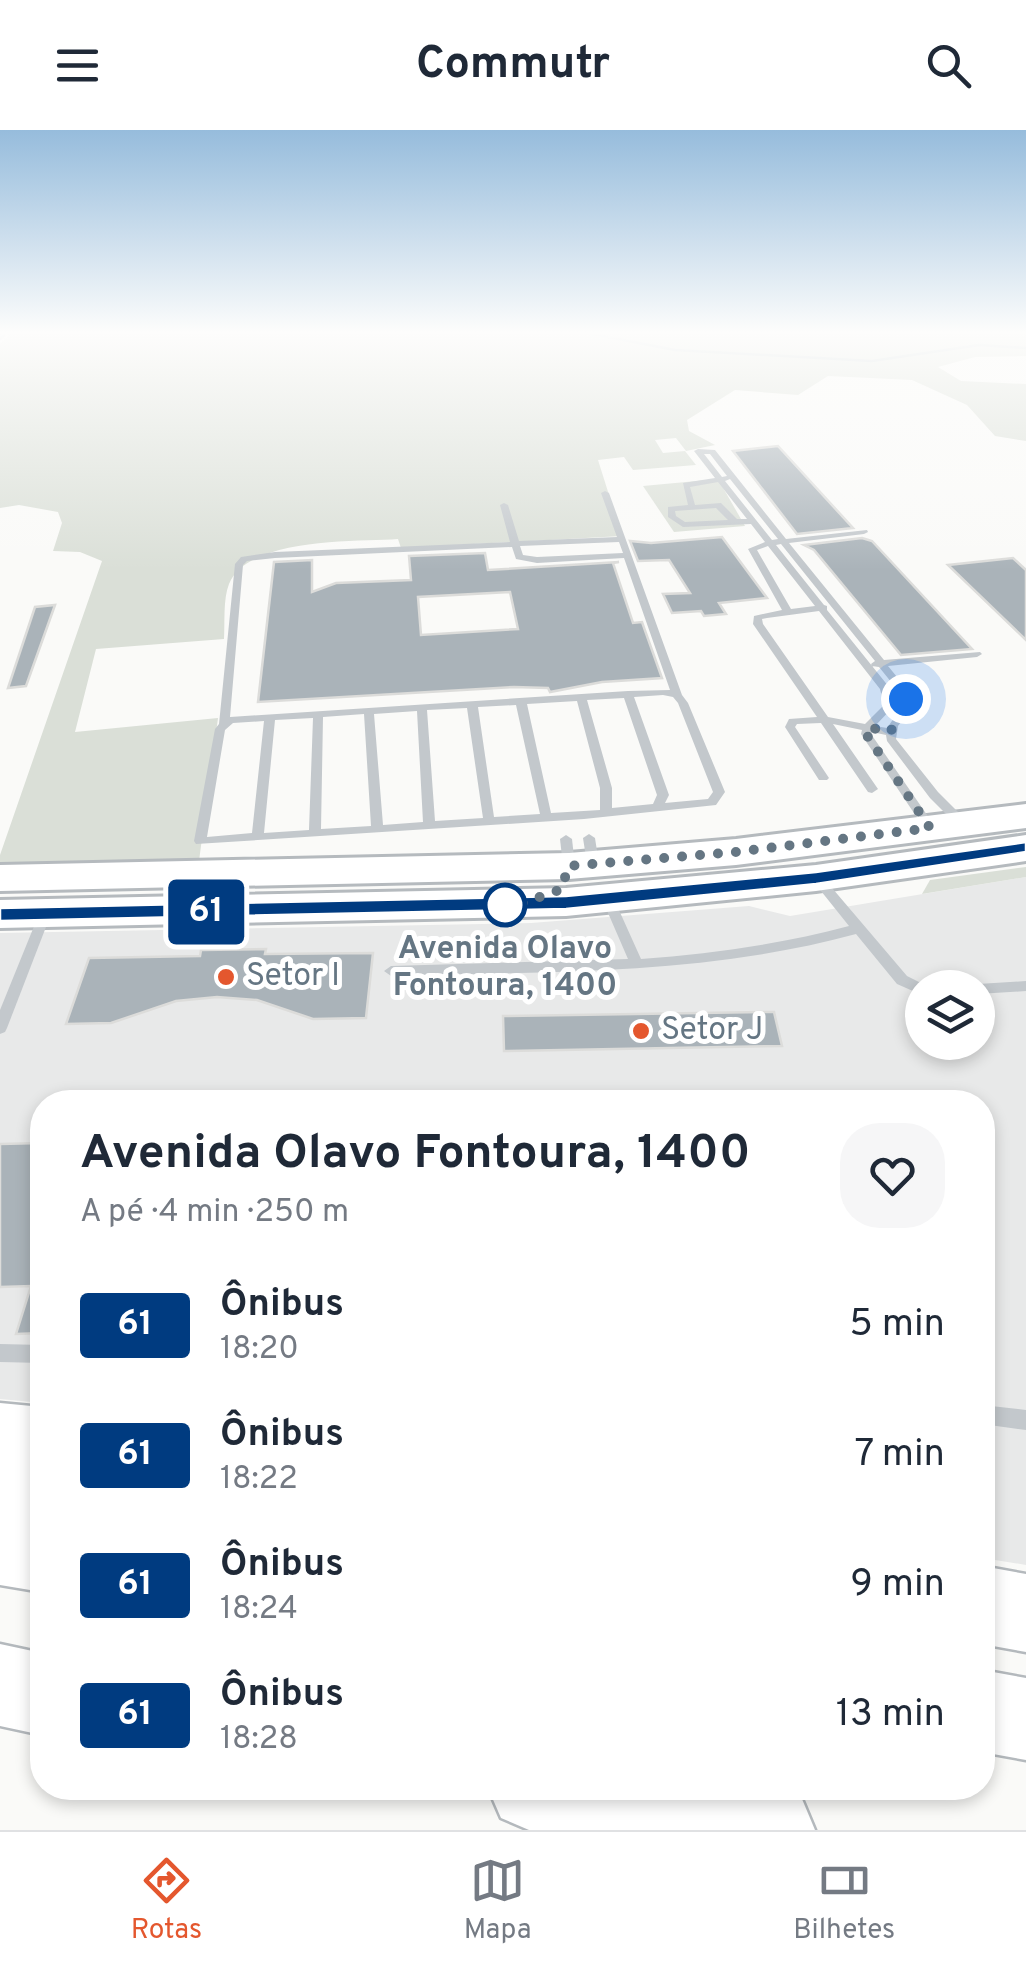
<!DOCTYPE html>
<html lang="pt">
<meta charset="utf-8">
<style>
:root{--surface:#fff;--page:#f6f6f7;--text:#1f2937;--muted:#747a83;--line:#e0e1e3;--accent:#e4572e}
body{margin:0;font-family:Overpass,sans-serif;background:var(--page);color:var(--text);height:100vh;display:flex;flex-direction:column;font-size:38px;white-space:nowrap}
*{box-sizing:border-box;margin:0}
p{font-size:32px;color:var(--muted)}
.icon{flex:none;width:55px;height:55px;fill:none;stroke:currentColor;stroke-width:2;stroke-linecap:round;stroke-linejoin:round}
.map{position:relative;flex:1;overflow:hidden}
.details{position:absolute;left:30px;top:960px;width:965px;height:710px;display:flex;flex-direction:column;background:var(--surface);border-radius:40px;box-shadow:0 5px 15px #0003}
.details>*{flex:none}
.badge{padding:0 20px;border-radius:8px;font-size:35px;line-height:65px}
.tools{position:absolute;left:905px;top:840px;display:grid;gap:20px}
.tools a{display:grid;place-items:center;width:90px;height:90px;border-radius:50%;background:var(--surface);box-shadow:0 5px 15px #0003;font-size:50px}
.you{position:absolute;width:50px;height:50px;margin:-25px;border:8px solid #fff;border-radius:50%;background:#1a73e8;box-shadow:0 0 0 15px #1a73e833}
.map>.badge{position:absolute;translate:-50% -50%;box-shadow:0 0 0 5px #fff}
.round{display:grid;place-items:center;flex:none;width:105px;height:105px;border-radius:40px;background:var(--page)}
.summary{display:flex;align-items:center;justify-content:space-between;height:170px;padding:0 50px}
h1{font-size:48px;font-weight:700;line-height:75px}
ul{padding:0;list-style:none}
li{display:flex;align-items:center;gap:30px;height:130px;padding:0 50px}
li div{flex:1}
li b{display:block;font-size:38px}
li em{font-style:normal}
li .badge{min-width:110px;font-weight:700;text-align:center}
header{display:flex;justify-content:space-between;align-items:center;height:130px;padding:0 50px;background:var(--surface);font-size:45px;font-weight:700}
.dock{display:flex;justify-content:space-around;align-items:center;height:140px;border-top:2px solid var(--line);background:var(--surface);font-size:28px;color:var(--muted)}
.dock a{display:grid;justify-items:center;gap:5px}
.dock .current{color:var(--accent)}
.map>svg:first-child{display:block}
.built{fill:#e8e9e9;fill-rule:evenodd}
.green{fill:#dadfd7}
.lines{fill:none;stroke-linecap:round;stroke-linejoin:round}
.stream{stroke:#bbc7cb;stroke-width:2.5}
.building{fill:#aab3b9;stroke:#dcdcda;stroke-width:2.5;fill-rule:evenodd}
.primary-casing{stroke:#b5babe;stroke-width:6}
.highway-casing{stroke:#b4b9bd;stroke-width:5}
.lane{fill:#c3c8cc;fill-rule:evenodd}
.primary{fill:#fff;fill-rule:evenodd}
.highway{fill:#fff;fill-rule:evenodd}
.line{fill:#003b80;stroke:#fff;stroke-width:2.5}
.walk{stroke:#657683;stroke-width:10;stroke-dasharray:0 18}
.stop-dot{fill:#fff;stroke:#003b80;stroke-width:5}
.poi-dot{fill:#e4572e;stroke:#fff;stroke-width:4}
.labels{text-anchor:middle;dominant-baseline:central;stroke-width:10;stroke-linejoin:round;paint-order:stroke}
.stop-label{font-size:32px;font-weight:bold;fill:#657683;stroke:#fff}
.poi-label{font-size:32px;fill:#657683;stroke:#fff;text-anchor:start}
</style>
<header><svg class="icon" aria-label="menu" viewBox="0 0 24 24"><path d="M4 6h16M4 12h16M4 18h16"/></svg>Commutr<svg class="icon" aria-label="search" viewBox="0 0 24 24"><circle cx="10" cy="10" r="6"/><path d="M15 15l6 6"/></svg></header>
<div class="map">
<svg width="1026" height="1700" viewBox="0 0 1026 1700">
<rect width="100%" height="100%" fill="#fafaf8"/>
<path class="built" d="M 1026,747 L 1026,1435 L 983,1428 L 982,972 L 42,972 L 42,1273 L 0,1269 L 0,803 L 531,793 L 749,776 L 790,786 ZM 922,858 L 978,858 L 978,912 L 922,912 Z"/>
<g class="green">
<path d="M 12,202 L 1026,202 L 1026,226 L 975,227 L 938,237 L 961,251 L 1026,254 L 1026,311 L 995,306 L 967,275 L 912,250 L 828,246 L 798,265 L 735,260 L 687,290 L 689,301 L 715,315 L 686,321 L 676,308 L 655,310 L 663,323 L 685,321 L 696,335 L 633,340 L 624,327 L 598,330 L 622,406 L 401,418 L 398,409 C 356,412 248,407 229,454 C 223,469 225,492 224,509 L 96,519 L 75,602 L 218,588 L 199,731 L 0,735 L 0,725 L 102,431 L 80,422 L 53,421 L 62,393 L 58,382 L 19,375 L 0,378 L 0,214 Z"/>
<path d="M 718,349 L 745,396 L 674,402 L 643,356 Z"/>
<path d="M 1026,737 L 1026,747 L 922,764 L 930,750 Z"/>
</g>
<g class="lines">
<g class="stream">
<path d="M 582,202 L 675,220 L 872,231 L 979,215 L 1026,218"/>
<path d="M 0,209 L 7,202"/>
</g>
</g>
<g class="building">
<path d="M 778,316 L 853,398 L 797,404 L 733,321 Z"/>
<path d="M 722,407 L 767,468 L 719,473 L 726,484 L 704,486 L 701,481 L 672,483 L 663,464 L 690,463 L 669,430 L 638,431 L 630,411 L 651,413 Z"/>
<path d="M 862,408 L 872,411 L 972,519 L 901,525 L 814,420 L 804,415 Z"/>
<path d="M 485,423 L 488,440 L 619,432 L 613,433 L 633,493 L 642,492 L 662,548 L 602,552 L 550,562 L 548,558 L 514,557 L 258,572 L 274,432 L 312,430 L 312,462 L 336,453 L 411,450 L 409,426 ZM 510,462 L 518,499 L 421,505 L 418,467 Z"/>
<path d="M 1013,428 L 1026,440 L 1026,510 L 948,435 Z"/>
<path d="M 55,475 L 26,556 L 8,558 L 35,477 Z"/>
<path d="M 266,819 L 265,824 L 373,823 L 366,888 L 313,889 L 257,870 L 217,867 L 176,871 L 111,893 L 66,894 L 89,828 L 200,826 L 201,820 Z"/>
<path d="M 763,882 L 774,882 L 782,916 L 504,921 L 503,886 Z"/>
<path d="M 42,1013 L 42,1203 L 16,1204 L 31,1156 L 0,1157 L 0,1014 Z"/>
</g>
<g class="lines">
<defs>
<g id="primary">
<path d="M 1026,674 L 1026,698 L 736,735 L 569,749 L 0,761 L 0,735 L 569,723 L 736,709 Z"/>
<path d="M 1026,705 L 1026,731 L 816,761 L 566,786 L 0,798 L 0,770 L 566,758 L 816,735 Z"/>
</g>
<g id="highway">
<path d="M 0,1273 L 42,1277 L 42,1462 L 0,1455 Z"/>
<path d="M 982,1436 L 1026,1444 L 1026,1522 L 982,1514 Z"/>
<path d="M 0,1514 L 42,1523 L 42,1605 L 0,1596 Z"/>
<path d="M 982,1540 L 1026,1548 L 1026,1630 L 982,1622 Z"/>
<path d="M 488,1658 L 774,1658 L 802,1669 L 815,1700 L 529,1700 L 501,1688 Z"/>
</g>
</defs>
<use href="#primary" class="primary-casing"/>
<use href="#highway" class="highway-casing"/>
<g class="lane">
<path d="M 698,319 L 715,320 L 786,409 L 867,400 L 868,402 L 864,404 L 789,413 L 884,530 L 980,522 L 982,524 L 977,527 L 888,536 L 906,558 L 911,578 L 898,596 L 896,609 L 938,662 L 967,691 L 969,694 L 967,697 L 959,697 L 930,668 L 887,611 L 886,605 L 872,602 L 871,604 L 934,695 L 936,698 L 934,701 L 926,701 L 861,604 L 862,600 L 833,594 L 878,659 L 872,663 L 868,662 L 821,593 L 797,594 L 795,597 L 829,648 L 827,650 L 819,650 L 785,597 L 789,589 L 817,587 L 753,494 L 754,486 L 782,480 L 748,419 L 765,412 L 751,394 L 683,397 L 668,387 L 668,377 L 688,375 L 683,353 L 715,348 L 694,321 ZM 704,324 L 710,324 L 727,346 L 722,347 ZM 730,349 L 778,409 L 772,410 L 725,351 ZM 718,352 L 747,389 L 737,389 L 721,373 L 695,375 L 690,357 ZM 716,378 L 728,390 L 685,392 L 676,386 L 675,381 ZM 781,414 L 875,531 L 871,534 L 872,536 L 879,537 L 896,558 L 901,578 L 887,598 L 875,596 L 894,576 L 889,557 L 827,480 L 827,476 L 824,475 L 776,415 ZM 768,416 L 815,476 L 791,479 L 757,420 ZM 819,481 L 880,559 L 884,575 L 865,594 L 828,587 L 763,494 L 762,489 L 767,488 Z"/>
<path d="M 605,361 L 609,363 L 682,565 L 688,573 L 725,662 L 716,675 L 584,689 L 196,714 L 194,711 L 215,599 L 219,594 L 235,434 L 241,427 L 275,422 L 510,412 L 500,375 L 504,373 L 508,375 L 519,411 L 617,407 L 601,363 ZM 619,412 L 623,423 L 537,427 L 523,425 L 520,416 ZM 512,417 L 516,429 L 537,433 L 624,428 L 670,560 L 628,561 L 230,587 L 243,435 L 247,431 L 275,428 ZM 663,565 L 673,567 L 678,573 L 713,662 L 708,669 L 665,673 L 669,665 L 634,567 ZM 624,568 L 657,665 L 653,674 L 612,678 L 612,658 L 587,570 ZM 577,571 L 600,658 L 600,680 L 551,683 L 527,574 ZM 516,575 L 540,684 L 494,687 L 478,577 ZM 467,578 L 483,688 L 435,691 L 427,580 ZM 417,581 L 423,692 L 383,695 L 374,584 ZM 364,584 L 371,696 L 321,699 L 323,587 ZM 313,588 L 309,700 L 264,703 L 275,590 ZM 264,591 L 252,703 L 207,707 L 225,600 L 233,593 Z"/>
<path d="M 589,704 L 595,708 L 599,734 L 593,738 L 587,734 L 583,708 Z"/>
<path d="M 566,705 L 572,709 L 575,736 L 569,740 L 563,736 L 560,709 Z"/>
<path d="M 817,744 L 821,745 L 907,846 L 927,856 L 922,858 L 922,865 L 897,854 L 856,804 C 701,846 550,841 391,846 L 384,841 L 391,836 L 628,829 L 602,769 L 608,765 L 614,769 L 641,829 C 712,824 781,814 849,796 L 813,751 L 811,748 Z"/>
<path d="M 45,779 L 51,784 L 7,898 L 5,902 L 0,904 L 0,880 L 39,784 Z"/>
<path d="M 1026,851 L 1026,861 L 978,864 L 978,858 L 972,858 L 978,854 Z"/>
<path d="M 0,1214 L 42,1215 L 42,1233 L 0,1232 Z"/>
<path d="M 982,1275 L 1026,1280 L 1026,1300 L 982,1294 Z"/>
</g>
<use href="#primary" class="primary"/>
<use href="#highway" class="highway"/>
</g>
<linearGradient id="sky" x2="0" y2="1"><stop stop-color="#96bcdc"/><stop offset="0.46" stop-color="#fdfdfc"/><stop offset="1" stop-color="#fdfdfc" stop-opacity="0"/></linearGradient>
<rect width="1026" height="440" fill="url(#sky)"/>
<path class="line" d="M 1026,712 L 1026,722 L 816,754 L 566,779 L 0,791 L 0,778 L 566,766 L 816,742 Z"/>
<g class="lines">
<path class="walk" d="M 505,775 L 517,775 L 562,759 L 568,736 L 736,722 L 930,698 L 866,604 L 868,597 L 890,602 L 906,578 L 906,569"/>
</g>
<circle class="stop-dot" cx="505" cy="775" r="20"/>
<g class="poi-dot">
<circle cx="226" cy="847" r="10"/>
<circle cx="641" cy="901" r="10"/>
</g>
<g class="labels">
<g class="stop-label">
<text x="505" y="820">Avenida Olavo<tspan x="505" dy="37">Fontoura, 1400</tspan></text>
</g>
<g class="poi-label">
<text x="246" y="847">Setor I</text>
<text x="661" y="901">Setor J</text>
</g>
</g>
</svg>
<div class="tools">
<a><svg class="icon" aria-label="layers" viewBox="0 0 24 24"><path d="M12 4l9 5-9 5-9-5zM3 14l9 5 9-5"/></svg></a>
</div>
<div class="you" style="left:906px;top:569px"></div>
<b class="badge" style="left:206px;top:782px;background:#003b80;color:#fff">61</b>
<section class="details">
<div class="summary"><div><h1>Avenida Olavo Fontoura, 1400</h1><p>A pé · 4 min · 250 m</p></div><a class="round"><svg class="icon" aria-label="heart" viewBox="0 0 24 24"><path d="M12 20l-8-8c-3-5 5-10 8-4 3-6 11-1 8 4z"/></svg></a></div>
<ul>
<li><span class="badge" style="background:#003b80;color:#fff">61</span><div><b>Ônibus</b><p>18:20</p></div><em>5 min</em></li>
<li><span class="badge" style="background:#003b80;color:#fff">61</span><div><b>Ônibus</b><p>18:22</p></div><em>7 min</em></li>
<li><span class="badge" style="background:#003b80;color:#fff">61</span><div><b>Ônibus</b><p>18:24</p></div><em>9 min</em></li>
<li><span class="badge" style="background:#003b80;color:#fff">61</span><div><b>Ônibus</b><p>18:28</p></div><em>13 min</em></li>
</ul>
</section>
</div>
<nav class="dock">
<a class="current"><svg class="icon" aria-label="directions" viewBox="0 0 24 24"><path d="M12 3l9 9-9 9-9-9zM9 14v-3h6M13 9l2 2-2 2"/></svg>Rotas</a>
<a><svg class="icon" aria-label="map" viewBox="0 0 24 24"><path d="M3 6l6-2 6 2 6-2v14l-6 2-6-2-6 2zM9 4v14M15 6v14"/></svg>Mapa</a>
<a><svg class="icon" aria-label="tickets" viewBox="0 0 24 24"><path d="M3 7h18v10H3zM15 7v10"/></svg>Bilhetes</a>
</nav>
